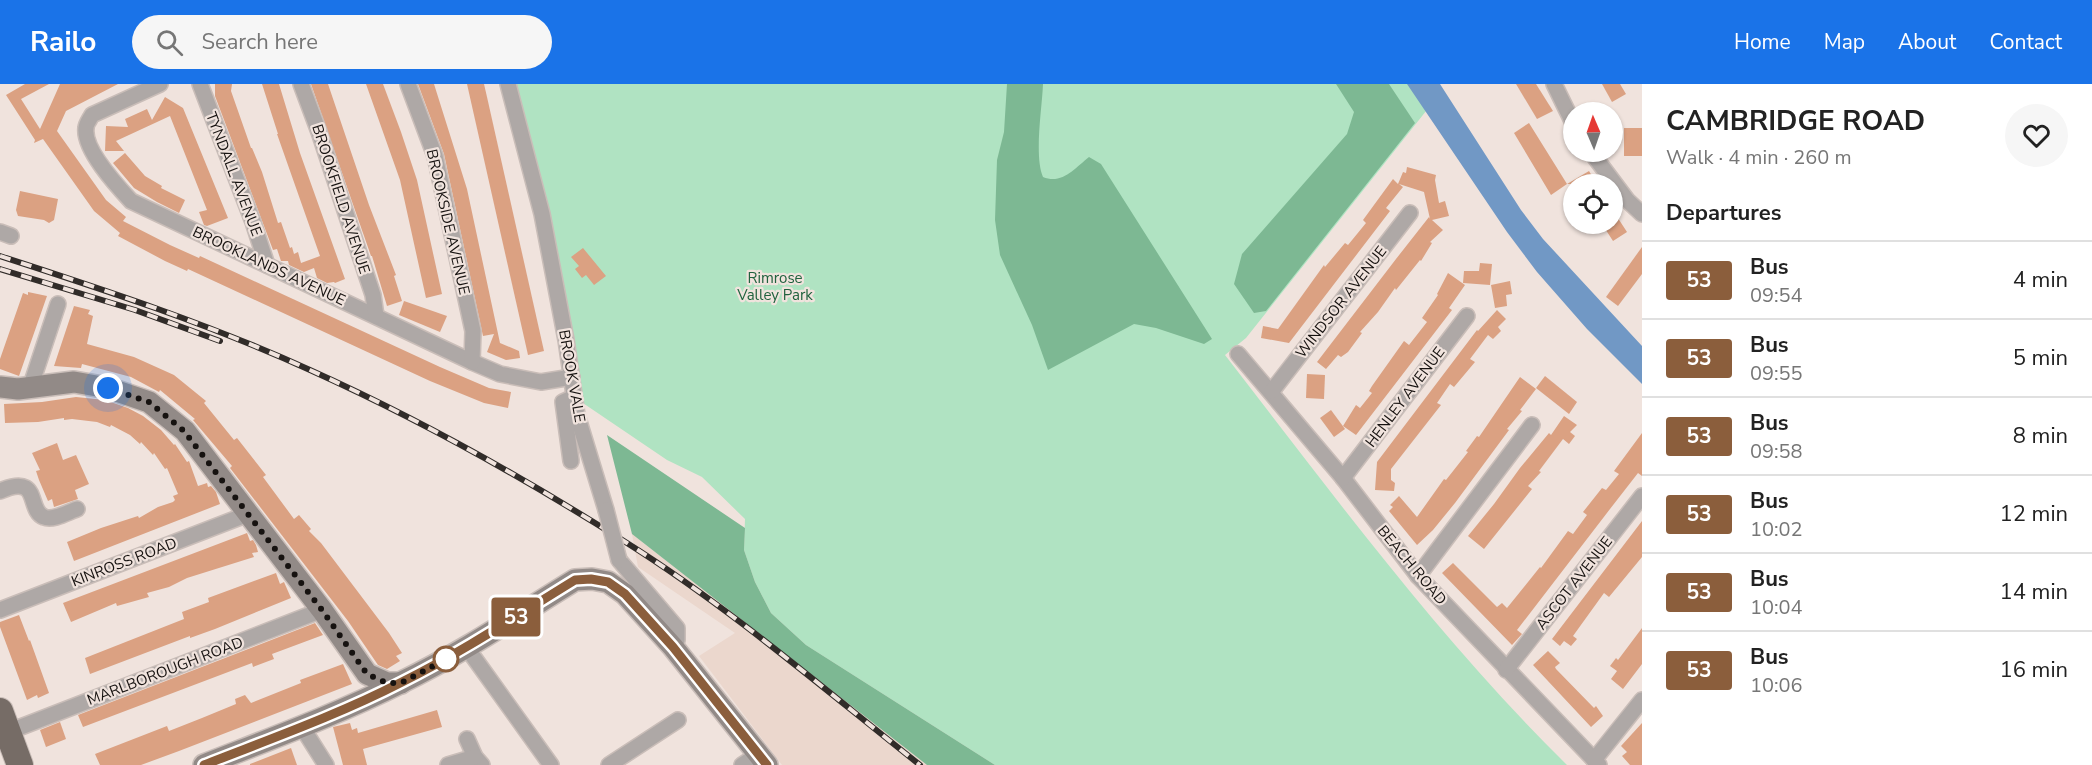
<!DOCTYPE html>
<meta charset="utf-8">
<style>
:root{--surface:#fff;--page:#f6f6f6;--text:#222;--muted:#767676;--line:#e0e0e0;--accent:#1a73e8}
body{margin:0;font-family:"Nunito Sans",sans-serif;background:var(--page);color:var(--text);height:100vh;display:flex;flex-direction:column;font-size:22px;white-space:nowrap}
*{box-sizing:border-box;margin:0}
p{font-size:20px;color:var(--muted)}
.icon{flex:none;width:33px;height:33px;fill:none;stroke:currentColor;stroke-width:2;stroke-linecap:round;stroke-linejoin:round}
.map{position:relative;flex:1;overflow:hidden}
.panel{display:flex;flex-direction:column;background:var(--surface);width:450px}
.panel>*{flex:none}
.badge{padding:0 12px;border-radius:4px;font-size:21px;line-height:39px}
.needle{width:39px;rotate:358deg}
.tools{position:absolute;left:1563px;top:18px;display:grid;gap:12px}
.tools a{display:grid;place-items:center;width:60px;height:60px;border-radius:50%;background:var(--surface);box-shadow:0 2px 4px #0004;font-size:30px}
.you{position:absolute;width:30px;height:30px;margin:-15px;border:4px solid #fff;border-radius:50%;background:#1a73e8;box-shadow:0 0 0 9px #1a73e833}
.map>.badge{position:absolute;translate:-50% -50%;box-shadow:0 0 0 3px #fff}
h2{padding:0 24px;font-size:22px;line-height:54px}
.round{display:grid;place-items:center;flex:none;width:63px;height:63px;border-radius:32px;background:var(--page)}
.summary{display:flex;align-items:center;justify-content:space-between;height:102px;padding:0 24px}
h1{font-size:28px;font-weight:700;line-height:45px}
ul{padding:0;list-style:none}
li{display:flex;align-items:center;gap:18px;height:78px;padding:0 24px;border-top:2px solid var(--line)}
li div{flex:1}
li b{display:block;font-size:22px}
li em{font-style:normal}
li .badge{min-width:66px;font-weight:700;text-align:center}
header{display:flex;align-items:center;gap:36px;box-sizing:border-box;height:84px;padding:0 30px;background:var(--accent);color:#fff}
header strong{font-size:28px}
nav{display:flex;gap:33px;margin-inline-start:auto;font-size:21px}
.search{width:420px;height:54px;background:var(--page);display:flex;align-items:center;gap:15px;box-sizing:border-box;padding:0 21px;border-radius:33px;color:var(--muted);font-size:22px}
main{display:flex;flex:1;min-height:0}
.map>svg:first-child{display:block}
.built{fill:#ebd7cd}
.green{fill:#b0e3c2}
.forest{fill:#7db893}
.water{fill:#7198c5}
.building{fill:#dba182}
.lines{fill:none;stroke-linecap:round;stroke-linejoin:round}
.minor-casing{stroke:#c9bdb8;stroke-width:18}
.secondary-casing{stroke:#c9bdb8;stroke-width:24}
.trunk-casing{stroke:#c9bdb8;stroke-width:28}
.minor{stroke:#aea8a6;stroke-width:15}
.secondary{stroke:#928a87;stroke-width:21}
.trunk{stroke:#766c66;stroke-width:26}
.rail-casing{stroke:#312c29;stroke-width:6}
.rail{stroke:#f0e3dd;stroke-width:4;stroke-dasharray:11;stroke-linecap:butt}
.minor-bridge-casing{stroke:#c9bdb8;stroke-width:18;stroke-linecap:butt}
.minor-bridge{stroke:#aea8a6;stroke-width:15}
.line-casing{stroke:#fff;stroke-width:14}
.line{stroke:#8b5e3c;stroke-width:9}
.walk{stroke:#161210;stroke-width:6;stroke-dasharray:0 10.8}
.stop-dot{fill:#fff;stroke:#8b5e3c;stroke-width:3}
.labels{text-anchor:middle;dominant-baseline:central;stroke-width:4.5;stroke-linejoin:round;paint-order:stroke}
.street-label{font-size:15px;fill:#161210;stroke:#f0e3dd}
.park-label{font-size:15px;fill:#20623e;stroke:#f0e3dd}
</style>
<header>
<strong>Railo</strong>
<div class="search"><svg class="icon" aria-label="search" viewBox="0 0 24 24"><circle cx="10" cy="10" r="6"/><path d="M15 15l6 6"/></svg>Search here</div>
<nav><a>Home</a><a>Map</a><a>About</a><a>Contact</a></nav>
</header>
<main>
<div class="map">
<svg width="1642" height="681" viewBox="0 0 1642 681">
<rect width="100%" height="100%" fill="#f0e3dd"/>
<path class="built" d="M 632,450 L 927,681 L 782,681 L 699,572 L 735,549 L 638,483 Z"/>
<path class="green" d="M 508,0 L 1423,0 L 1434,17 L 1246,254 L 1225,271 C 1334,412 1440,556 1567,681 L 995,681 L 806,561 L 771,529 L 755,498 L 744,466 L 745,435 L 702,393 L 667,376 L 574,313 Z"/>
<g class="forest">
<path d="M 1007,0 L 1043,0 C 1042,25 1034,72 1043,93 C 1062,101 1075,84 1089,73 L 1101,80 L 1212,255 L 1204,260 L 1156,244 L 1134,240 L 1048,286 L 1032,241 L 1000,171 L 995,136 L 997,76 L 1004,48 Z"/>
<path d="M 1336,0 L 1389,0 L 1415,39 L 1266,227 L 1254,229 L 1234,200 L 1242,170 L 1347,50 L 1354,28 Z"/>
<path d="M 607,351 L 745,444 L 744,466 L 755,498 L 771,529 L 806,561 L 995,681 L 927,681 L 632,450 Z"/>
</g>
<path class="water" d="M 1407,0 L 1440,0 L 1521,126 L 1543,155 L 1642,262 L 1642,300 L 1587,245 L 1537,188 L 1507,148 Z"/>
<g class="building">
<path d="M 25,0 L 49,0 L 21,15 L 40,45 L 60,0 L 118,0 L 66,27 L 57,47 L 106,116 L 126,133 L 123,137 L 170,161 L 199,174 L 200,172 L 440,283 L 489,304 L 511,308 L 508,324 L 484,319 L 430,297 L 188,185 L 187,187 L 165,177 L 118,152 L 120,149 L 94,127 L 43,55 L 34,59 L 35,56 L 6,11 Z"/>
<path d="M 215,0 L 232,0 L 231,7 L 251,64 L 252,64 L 262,88 L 278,139 L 281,138 L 290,164 L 292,163 L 294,170 L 298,168 L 301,179 L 320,172 L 277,50 L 278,50 L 262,0 L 279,0 L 300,69 L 345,195 L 335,199 L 334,198 L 327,199 L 317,194 L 314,184 L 304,188 L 289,181 L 288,177 L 281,177 L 277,165 L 273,166 L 215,12 Z"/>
<path d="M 311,0 L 328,0 L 369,121 L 396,191 L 394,192 L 402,217 L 387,222 L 372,172 L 371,172 Z"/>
<path d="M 366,0 L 383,0 L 401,48 L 417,96 L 442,210 L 426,214 L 400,96 Z"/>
<path d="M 418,0 L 434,0 L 467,105 L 500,259 L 519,267 L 520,274 L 506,276 L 487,268 L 494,250 L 483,252 L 444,70 Z"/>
<path d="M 467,0 L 484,0 L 487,13 L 544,267 L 528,271 Z"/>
<path d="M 1516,0 L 1536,0 L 1553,27 L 1537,35 Z"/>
<path d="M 1602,0 L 1620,0 L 1626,10 L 1612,18 Z"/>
<path d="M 165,13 L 183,24 L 228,134 L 207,142 L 204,141 L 199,128 L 207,126 L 170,32 L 116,57 L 124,67 L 105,67 L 106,42 L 128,43 L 125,35 L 147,25 L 152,36 Z"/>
<path d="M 1529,39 L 1567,100 L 1589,87 L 1597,100 L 1567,100 L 1551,111 L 1514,49 Z"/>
<rect x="1624" y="44" width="18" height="28"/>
<path d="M 125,69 L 145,92 L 162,102 L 161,104 L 185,116 L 179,129 L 157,118 L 134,104 L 113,79 Z"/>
<path d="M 1407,83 L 1436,91 L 1435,96 L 1439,119 L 1445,117 L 1449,132 L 1432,136 L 1443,146 L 1430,158 L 1432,159 L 1421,177 L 1420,176 L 1396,206 L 1395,204 L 1378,228 L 1360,248 L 1362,249 L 1348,268 L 1341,273 L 1338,271 L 1326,285 L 1317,278 L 1396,175 L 1429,133 L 1430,135 L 1424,108 L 1399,100 L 1403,103 L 1386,124 L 1390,127 L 1289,259 L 1261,254 L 1263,242 L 1278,245 L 1324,181 L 1325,183 L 1345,159 L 1348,161 L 1366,139 L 1363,136 L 1393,95 L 1398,100 L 1403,88 L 1406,89 Z"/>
<path d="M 20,107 L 58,115 L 54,136 L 49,139 L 44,136 L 18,132 L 16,126 Z"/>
<path d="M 1612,125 L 1627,148 L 1613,157 L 1602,140 L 1612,140 Z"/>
<path d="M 1642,163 L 1642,190 L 1618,222 L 1606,213 Z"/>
<path d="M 583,164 L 606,192 L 594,201 L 586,191 L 582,194 L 575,185 L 579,182 L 571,173 Z"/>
<path d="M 1480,179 L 1492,180 L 1490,201 L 1463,199 L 1464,187 L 1479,187 Z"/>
<path d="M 1448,189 L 1465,201 L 1449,224 L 1452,226 L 1356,351 L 1343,342 L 1356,321 L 1360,324 L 1372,309 L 1369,307 L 1372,302 L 1404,257 L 1409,261 L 1427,238 L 1422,234 L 1438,211 L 1437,210 Z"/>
<path d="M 1510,197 L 1512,210 L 1506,211 L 1507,222 L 1495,224 L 1491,201 Z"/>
<path d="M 28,208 L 47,212 L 19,292 L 0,285 L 0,275 L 23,209 L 28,211 Z"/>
<path d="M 404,217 L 447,232 L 440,248 L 399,231 Z"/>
<path d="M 74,222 L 90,226 L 88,230 L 93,232 L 87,260 L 134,273 L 174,291 L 206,317 L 204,319 L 234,356 L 237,354 L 266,391 L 263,393 L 294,435 L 299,431 L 311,445 L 309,447 L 321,459 L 389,549 L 402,569 L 396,572 L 400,577 L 387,585 L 378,581 L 348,537 L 230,384 L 232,382 L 193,336 L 195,335 L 160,306 L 159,308 L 131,293 L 82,280 L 81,284 L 54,282 Z"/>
<path d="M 1497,226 L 1506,235 L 1498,243 L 1501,247 L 1493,255 L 1488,251 L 1470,275 L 1475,278 L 1454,303 L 1450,300 L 1437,319 L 1441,321 L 1391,385 L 1391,396 L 1395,399 L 1394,407 L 1375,406 L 1377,378 L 1477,246 L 1478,247 Z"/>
<path d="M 1307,290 L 1325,291 L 1324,315 L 1306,314 Z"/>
<path d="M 1545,292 L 1577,318 L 1569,330 L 1536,304 Z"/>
<path d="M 1520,293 L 1536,305 L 1520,326 L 1522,327 L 1507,345 L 1509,346 L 1455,419 L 1433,446 L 1417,461 L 1389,427 L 1393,423 L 1390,421 L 1399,412 L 1417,433 L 1444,395 L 1446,396 L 1468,368 L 1466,367 L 1477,352 L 1479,353 Z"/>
<path d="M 76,313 L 105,316 L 128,324 L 143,332 L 161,346 L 174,361 L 175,360 L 187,378 L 189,377 L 198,402 L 207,399 L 208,403 L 211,402 L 216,408 L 220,420 L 74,477 L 67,458 L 101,444 L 138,432 L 139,434 L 158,423 L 173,418 L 175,416 L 173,412 L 178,410 L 167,384 L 165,385 L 154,369 L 153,371 L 141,358 L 140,360 L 130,351 L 111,341 L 110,343 L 97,338 L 72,335 L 64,336 L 64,334 L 38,338 L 5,339 L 4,320 L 42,318 Z"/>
<path d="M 1331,326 L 1345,345 L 1334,353 L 1320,334 Z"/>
<path d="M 1564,332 L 1577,341 L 1570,348 L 1575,352 L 1569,360 L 1563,355 L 1539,387 L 1541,388 L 1528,402 L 1532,405 L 1484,465 L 1468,452 L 1494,420 L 1520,384 L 1549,349 L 1551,351 Z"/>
<path d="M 1642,349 L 1642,392 L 1638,389 L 1610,425 L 1517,546 L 1522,550 L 1512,561 L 1442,489 L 1453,479 L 1497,523 L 1502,519 L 1507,524 L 1540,483 L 1541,484 L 1568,447 L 1573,450 L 1587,431 L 1583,428 L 1602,404 L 1606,406 L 1619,390 L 1614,387 Z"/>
<path d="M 57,359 L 63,376 L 76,371 L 89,400 L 75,406 L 78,415 L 54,423 L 52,415 L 48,417 L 39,396 L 36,387 L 40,386 L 32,369 Z"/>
<path d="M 1642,437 L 1642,473 L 1609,513 L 1604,509 L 1573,552 L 1577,555 L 1571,562 L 1564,557 L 1560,562 L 1552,555 Z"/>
<path d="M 247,449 L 250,457 L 253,456 L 256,461 L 258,468 L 252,469 L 254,473 L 187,494 L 169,503 L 147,509 L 149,513 L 117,522 L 116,519 L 71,538 L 63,519 Z"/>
<path d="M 276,489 L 280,500 L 284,498 L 291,514 L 215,545 L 190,554 L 190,552 L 90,590 L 85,574 L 184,535 L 182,528 L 209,518 L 208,514 Z"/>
<path d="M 19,531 L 29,557 L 30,556 L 49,609 L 38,614 L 37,611 L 27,616 L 0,543 L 0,538 Z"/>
<path d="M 315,539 L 323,551 L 272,570 L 274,575 L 253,583 L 252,579 L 83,643 L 78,631 Z"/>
<path d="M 1642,544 L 1642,580 L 1623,605 L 1611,595 L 1617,587 L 1610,582 L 1616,574 L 1618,576 Z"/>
<path d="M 1548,567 L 1560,579 L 1555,583 L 1556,585 L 1594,624 L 1596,622 L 1603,632 L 1591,643 L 1533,581 Z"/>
<path d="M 343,580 L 352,600 L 179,667 L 141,681 L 100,681 L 95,670 L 167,642 L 169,647 L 202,634 L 236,620 L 235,615 L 245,611 L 251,619 L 301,599 L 300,596 Z"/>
<path d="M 437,626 L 442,643 L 363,665 L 367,681 L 343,681 L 333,643 L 350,639 L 352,646 L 357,644 L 358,649 Z"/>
<path d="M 60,638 L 66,655 L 46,663 L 40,646 Z"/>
<path d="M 1642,639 L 1642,681 L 1630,681 L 1622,672 L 1627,668 L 1621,662 Z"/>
<path d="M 291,664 L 297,681 L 250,681 L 250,680 Z"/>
</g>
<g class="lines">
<defs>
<g id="minor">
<path d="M 160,0 L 92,31 C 90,35 86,40 86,44 C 83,65 117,102 131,117 L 472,278 L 500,290 L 541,298 L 572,293"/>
<path d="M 200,0 L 253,138 L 267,181"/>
<path d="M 301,0 L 319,48 L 373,211 L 376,232"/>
<path d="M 408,0 L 435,72 L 473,247 L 472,278"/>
<path d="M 508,0 L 542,130 L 566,256 L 577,331 L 606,426"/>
<path d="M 1554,0 L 1574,41"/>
<path d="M 1591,68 L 1627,116 L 1642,130"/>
<path d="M 0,148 L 11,152"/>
<path d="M 1238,270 L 1343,394 L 1418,492 L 1599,681"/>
<path d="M 30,304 L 58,220"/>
<path d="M 1272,307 L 1410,129"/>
<path d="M 571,377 L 563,318 L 574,313"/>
<path d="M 1343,394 L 1467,232"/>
<path d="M 0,407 C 42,389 26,426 44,433 C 53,437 68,428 77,425"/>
<path d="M 619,476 L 677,544 L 677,556 L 673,563"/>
<path d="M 1418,492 L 1532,341"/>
<path d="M 0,526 L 248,430"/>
<path d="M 467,564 L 551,681"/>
<path d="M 1506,586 L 1642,412"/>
<path d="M 302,643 L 326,681"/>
<path d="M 8,648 L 322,526"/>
<path d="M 467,655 L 475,673 L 482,681"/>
<path d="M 1594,676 L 1642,616"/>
<path d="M 448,681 L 475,673"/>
<path d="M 609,681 L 678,636"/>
<path d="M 742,681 L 759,670"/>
</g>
<g id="secondary">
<path d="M 0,303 L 18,305 L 74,298 L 108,304 L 149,318 L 185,347 L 322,526 L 367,590 L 387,599 L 401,599"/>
<path d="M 204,681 C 270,655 338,630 402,598 C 462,569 518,531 575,496 L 592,495 L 608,498 L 625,510 L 673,563 L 767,681"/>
</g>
<path id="trunk" d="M 0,627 L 20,681"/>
</defs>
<use href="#minor" class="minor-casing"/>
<use href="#secondary" class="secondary-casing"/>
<use href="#trunk" class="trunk-casing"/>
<use href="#minor" class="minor"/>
<use href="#secondary" class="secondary"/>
<use href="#trunk" class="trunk"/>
<defs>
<g id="rail">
<path d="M 0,172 C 105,206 209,240 310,286 C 419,335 526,395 627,459 C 730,524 824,605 920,681"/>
<path d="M 0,185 L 135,226 L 220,257"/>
</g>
</defs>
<use href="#rail" class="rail-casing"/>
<use href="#rail" class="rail"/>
<defs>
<path id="minor-bridge" d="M 606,426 L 619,476"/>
</defs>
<use href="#minor-bridge" class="minor-bridge-casing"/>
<use href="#minor-bridge" class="minor-bridge"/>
</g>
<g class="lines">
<defs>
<path id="line" d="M 204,681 C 270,655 338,631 402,598 C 462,568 518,531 575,496 L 591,495 L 608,498 L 625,510 L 673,563 L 767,681"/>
</defs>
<use href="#line" class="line-casing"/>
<use href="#line" class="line"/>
<path class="walk" d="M 108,304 L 149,318 L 184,347 L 322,526 L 367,590 L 387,599 L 401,599 L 450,573 L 446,575"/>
</g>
<circle class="stop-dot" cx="446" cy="575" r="12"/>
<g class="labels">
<g class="street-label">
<text transform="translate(234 90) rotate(69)">TYNDALL AVENUE</text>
<text transform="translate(341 115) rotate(72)">BROOKFIELD AVENUE</text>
<text transform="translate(448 138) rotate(77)">BROOKSIDE AVENUE</text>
<text transform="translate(269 182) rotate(25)">BROOKLANDS AVENUE</text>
<text transform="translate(1341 218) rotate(-52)">WINDSOR AVENUE</text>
<text transform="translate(572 292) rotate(80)">BROOK VALE</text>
<text transform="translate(1405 313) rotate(-53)">HENLEY AVENUE</text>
<text transform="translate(124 478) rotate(-21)">KINROSS ROAD</text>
<text transform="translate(1412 481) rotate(50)">BEACH ROAD</text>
<text transform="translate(1574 499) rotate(-52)">ASCOT AVENUE</text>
<text transform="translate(165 587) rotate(-21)">MARLBOROUGH ROAD</text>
</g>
<g class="park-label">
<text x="775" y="194">Rimrose<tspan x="775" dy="17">Valley Park</tspan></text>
</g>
</g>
</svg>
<div class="tools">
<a><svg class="needle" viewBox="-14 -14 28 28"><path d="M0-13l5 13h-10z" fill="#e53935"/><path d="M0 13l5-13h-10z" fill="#767676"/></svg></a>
<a><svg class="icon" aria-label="locate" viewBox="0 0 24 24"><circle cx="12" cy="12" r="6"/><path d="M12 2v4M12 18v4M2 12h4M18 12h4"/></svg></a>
</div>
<div class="you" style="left:108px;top:304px"></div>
<b class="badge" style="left:516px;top:533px;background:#8b5e3c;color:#fff">53</b>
</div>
<section class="panel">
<div class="summary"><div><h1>CAMBRIDGE ROAD</h1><p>Walk · 4 min · 260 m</p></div><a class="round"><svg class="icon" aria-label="heart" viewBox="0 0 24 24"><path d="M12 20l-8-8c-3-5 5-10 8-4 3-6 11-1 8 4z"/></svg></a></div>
<h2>Departures</h2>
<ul>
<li><span class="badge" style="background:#8b5e3c;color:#fff">53</span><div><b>Bus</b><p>09:54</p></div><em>4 min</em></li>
<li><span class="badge" style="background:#8b5e3c;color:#fff">53</span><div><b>Bus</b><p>09:55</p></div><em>5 min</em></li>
<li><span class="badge" style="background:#8b5e3c;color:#fff">53</span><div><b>Bus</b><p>09:58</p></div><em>8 min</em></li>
<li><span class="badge" style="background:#8b5e3c;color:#fff">53</span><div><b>Bus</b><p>10:02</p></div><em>12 min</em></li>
<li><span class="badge" style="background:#8b5e3c;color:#fff">53</span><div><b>Bus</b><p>10:04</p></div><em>14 min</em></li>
<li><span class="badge" style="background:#8b5e3c;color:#fff">53</span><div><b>Bus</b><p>10:06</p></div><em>16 min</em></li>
</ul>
</section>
</main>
